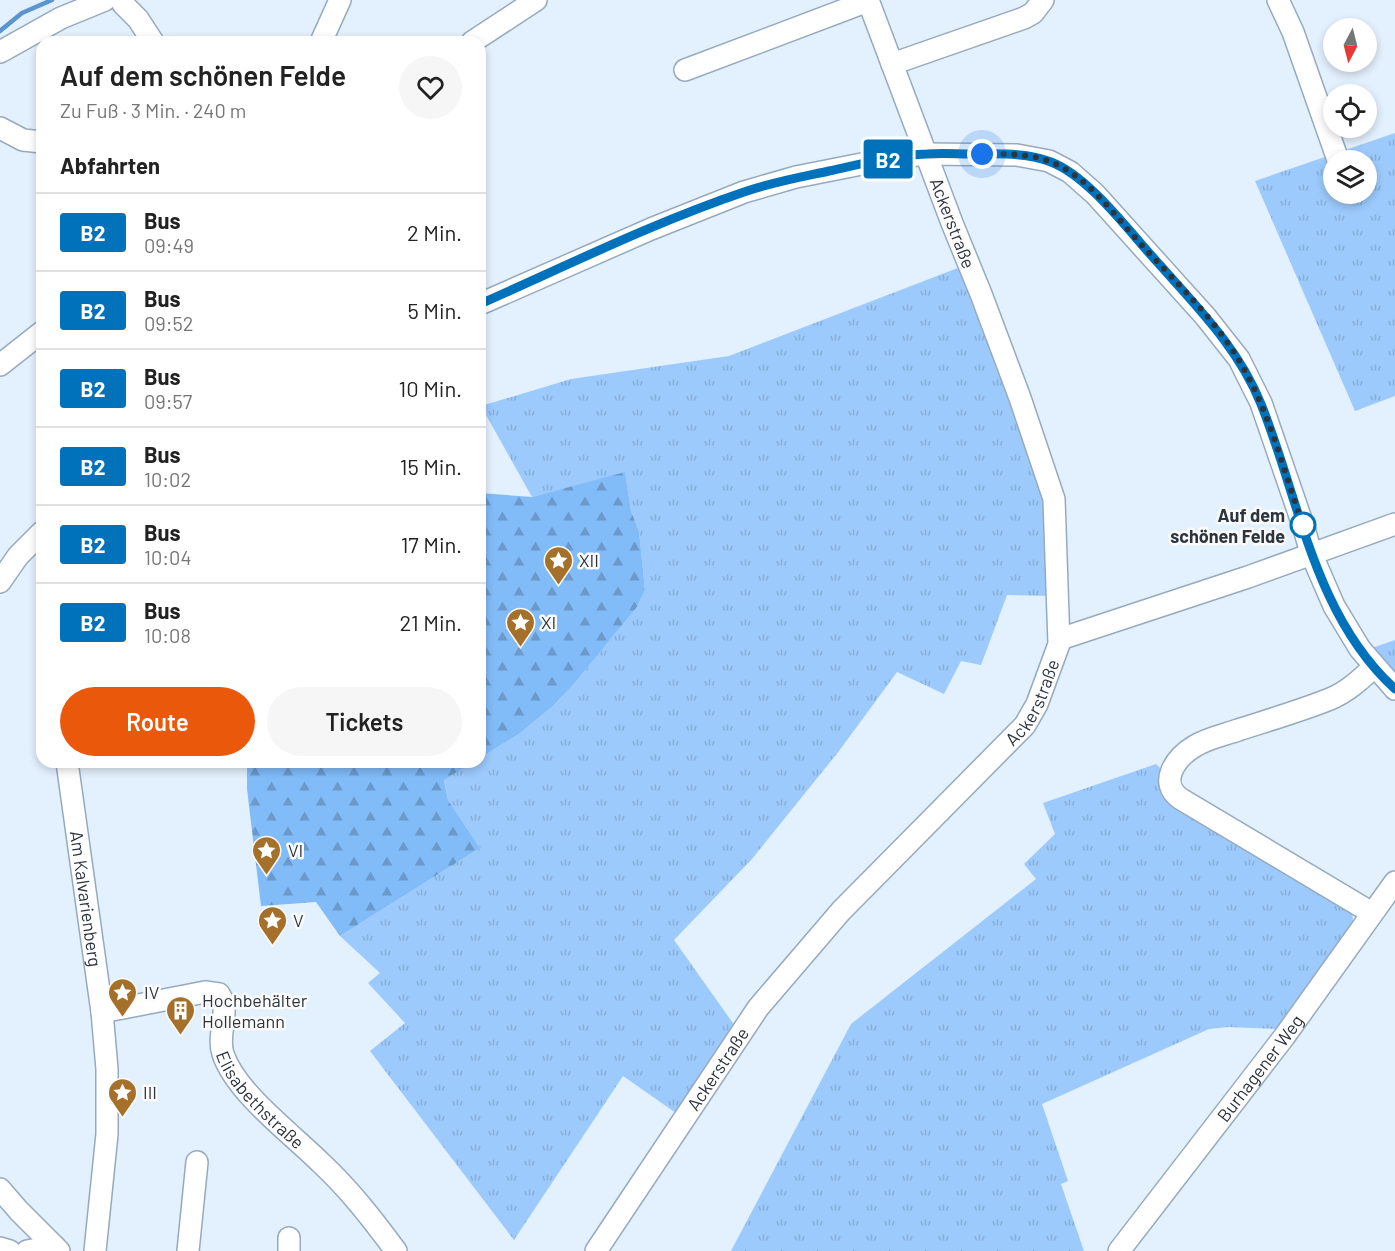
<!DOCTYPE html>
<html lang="de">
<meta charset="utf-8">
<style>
:root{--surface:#fff;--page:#f6f6f6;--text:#222;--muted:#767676;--line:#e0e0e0;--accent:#ea580c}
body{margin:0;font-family:Barlow,sans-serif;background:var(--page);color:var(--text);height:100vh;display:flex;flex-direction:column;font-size:22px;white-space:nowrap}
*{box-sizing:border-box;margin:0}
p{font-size:20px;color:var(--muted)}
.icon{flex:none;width:33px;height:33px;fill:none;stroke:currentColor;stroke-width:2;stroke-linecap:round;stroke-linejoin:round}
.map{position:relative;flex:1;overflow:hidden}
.side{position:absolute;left:36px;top:36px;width:450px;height:732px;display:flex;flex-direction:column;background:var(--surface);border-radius:18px;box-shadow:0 3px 9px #0003}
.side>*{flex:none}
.badge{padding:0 12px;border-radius:4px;font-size:21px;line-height:39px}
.needle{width:39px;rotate:187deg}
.fabs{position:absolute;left:1323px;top:18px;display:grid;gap:12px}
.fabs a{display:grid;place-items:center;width:54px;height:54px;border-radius:50%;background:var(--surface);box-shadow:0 3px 9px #0003;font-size:30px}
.you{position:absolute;width:30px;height:30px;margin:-15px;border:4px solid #fff;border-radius:50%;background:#1a73e8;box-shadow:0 0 0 9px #1a73e833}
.map>.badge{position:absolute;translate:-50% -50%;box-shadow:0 0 0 3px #fff}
h2{padding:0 24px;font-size:22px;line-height:54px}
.round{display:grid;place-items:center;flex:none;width:63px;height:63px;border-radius:32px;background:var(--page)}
.head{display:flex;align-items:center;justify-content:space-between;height:102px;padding:0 24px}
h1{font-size:28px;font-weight:600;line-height:45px}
.primary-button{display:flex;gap:12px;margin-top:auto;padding:12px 24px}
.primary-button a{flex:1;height:69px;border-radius:36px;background:var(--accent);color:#fff;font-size:24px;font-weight:600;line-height:69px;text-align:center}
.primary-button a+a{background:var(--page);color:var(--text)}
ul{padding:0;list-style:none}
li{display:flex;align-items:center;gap:18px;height:78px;padding:0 24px;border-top:2px solid var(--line)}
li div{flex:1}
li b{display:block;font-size:22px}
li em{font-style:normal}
li .badge{min-width:66px;font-weight:700;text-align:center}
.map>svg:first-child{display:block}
.grass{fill:url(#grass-tufts);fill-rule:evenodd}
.forest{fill:url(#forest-firs)}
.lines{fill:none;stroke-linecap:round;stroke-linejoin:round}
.stream{stroke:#5b94cf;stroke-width:4.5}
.minor-casing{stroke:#96aabf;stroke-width:24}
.minor{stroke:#fff;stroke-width:21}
.line-casing{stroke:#fff;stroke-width:14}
.line{stroke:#0072bc;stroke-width:9}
.walk{stroke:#2c343d;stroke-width:6;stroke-dasharray:0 10.8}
.stop-dot{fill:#fff;stroke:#0072bc;stroke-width:3}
.labels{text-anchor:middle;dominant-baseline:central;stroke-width:5;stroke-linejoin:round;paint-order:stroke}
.street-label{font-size:18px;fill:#2c343d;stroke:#fbfbfb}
.stop-label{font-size:18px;font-weight:bold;fill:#2c343d;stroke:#fbfbfb;text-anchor:end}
.poi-label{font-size:18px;fill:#2c343d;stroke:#fbfbfb;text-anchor:start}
</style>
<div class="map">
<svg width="1395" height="1251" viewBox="0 0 1395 1251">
<defs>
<pattern id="grass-tufts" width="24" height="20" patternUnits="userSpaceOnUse" patternTransform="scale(1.5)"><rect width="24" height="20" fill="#9ccafc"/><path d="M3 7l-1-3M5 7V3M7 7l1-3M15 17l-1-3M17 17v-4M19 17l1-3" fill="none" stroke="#87aed9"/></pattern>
<pattern id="forest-firs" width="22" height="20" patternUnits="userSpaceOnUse" patternTransform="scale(1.5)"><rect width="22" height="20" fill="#81bbf8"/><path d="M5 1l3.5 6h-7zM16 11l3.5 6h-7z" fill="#6a99ca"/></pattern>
</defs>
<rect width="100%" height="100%" fill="#e3f0fd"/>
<g class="grass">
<path d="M 1395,133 L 1395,396 L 1355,411 L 1255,181 ZM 1334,160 L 1366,160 L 1366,194 L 1334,194 Z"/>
<path d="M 963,266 L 1049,505 L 1053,596 L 1007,595 L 981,665 L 961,661 L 944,694 L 897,672 L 839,751 L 752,859 L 674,940 L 735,1026 L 676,1113 L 623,1076 L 514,1240 L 370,1051 L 405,1023 L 368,983 L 380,973 L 340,936 L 480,848 L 448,800 L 444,779 L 473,762 L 480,762 L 480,758 L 519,734 L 552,707 L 574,684 L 637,607 L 645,590 L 639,531 L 631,511 L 625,473 L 532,497 L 481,406 L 571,379 L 729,356 Z"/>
<path d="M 1395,640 L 1395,675 L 1372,648 Z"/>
<path d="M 1156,764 L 1162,770 L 1159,783 L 1169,799 L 1352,908 L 1353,922 L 1276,1029 L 1228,1027 L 1209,1029 L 1042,1104 L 1068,1181 L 1061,1184 L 1084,1251 L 731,1251 L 851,1024 L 1036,879 L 1024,864 L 1055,834 L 1043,803 Z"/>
</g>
<g class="forest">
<path d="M 625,472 L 631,511 L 639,531 L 645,590 L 637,607 L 574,684 L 552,707 L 519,734 L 480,758 L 480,493 L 532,497 Z"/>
<path d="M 247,762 L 473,762 L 444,780 L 448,800 L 480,848 L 340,936 L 316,902 L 261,906 L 247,789 Z"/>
</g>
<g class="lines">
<path class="stream" d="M 0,31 L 22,13 L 52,0"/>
<defs>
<g id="minor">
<path d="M 1278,0 L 1293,32 L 1338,160"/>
<path d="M 123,4 L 138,19 L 153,42"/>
<path d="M 321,42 L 340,0"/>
<path d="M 472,42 L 536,0"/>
<path d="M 0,52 L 61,18 L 105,0"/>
<path d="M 892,64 L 1024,18 L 1033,13 L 1043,0"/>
<path d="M 685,70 L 868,1"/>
<path d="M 0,128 L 23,140 L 42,142"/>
<path d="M 480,304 L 651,229 L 744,192 L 796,177 L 892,158 L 926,154 L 1017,155 L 1049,161 L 1070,172 L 1095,194 L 1205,316 L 1239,359 L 1261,403 L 1303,525 L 1311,553 L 1334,606 L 1360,649 L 1395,689"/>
<path d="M 0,365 L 42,332"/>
<path d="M 0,582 L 18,556 L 42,532"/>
<path d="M 1060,639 L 1248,577 L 1395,524"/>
<path id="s1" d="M 67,762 L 102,1012 L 107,1069 L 107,1134 L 95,1251"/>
<path d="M 1372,913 L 1181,799 C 1157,783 1176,757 1195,746 C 1208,738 1224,735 1238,730 C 1269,720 1300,711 1330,699 C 1347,692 1360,680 1374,667"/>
<path id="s2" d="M 102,1012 L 205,992 L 219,994 L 223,1001 L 224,1008 C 225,1023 218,1039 223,1054 C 236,1093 292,1134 321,1163 C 350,1190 373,1220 396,1251"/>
<path d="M 0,1189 L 19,1211 L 59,1251"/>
<path d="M 289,1238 L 289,1251"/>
<path d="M 0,1248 L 10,1251"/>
<path d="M 27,1251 L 54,1246"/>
<path d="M 188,1251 L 197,1162"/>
<path id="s3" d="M 596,1251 L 758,1008 L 841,911 L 1025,725 L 1037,704 L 1059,644 L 1054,499 L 1020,398 L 981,294 L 952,223 L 868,0"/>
<path id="s4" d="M 1119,1251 L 1284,1037 L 1395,882"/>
</g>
</defs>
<use href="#minor" class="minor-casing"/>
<use href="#minor" class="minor"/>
</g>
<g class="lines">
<defs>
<path id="line" d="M 480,304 C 566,266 655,222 744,192 C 772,182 801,177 829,171 C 861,164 894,155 927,154 C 942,153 956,154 971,154 C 997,154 1026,152 1051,162 C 1090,177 1130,233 1159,264 C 1198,308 1239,349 1261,404 C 1300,501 1314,615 1395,689"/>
</defs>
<use href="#line" class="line-casing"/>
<use href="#line" class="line"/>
<path class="walk" d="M 982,154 C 1008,154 1034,153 1058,165 C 1091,181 1115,216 1140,243 C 1177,284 1221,324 1246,373 C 1272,420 1285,476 1303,525"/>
</g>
<defs>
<symbol id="sight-pin" viewBox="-11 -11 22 30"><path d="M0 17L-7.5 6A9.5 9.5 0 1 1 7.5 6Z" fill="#a5712a" stroke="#fbfbfb"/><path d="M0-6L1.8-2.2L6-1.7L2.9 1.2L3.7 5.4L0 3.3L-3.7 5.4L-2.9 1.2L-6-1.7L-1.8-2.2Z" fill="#fff"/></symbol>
<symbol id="building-pin" viewBox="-11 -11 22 30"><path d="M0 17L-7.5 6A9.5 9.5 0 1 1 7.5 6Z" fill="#a5712a" stroke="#fbfbfb"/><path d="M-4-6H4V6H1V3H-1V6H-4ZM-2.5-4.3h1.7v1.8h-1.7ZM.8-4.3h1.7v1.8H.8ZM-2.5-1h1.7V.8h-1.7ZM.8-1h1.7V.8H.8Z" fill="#fff"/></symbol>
</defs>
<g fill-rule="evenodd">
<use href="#sight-pin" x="542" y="544" width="33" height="45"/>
<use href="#sight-pin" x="504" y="606" width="33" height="45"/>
<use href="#sight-pin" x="250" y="834" width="33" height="45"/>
<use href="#sight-pin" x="256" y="904" width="33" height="45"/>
<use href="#sight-pin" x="106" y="976" width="33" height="45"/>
<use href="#building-pin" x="164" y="994" width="33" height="45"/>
<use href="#sight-pin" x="106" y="1076" width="33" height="45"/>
</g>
<circle class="stop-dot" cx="1303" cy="525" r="12"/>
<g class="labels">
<g class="street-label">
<text transform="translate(953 223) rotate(69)">Ackerstraße</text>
<text stroke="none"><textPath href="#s3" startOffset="705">Ackerstraße</textPath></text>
<text stroke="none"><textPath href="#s1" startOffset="138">Am Kalvarienberg</textPath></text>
<text stroke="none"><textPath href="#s4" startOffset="231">Burhagener Weg</textPath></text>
<text stroke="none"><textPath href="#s3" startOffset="219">Ackerstraße</textPath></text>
<text stroke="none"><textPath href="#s2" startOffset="240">Elisabethstraße</textPath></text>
</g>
<g class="stop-label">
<text x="1285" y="515">Auf dem<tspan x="1285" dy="21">schönen Felde</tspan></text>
</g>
<g class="poi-label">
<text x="579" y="560">XII</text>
<text x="541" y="622">XI</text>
<text x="288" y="850">VI</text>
<text x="293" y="920">V</text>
<text x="144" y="992">IV</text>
<text x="202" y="1000">Hochbehälter<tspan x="202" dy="21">Hollemann</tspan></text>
<text x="143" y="1092">III</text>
</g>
</g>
</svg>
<div class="fabs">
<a><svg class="needle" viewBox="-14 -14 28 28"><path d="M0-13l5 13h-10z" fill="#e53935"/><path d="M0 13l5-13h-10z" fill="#767676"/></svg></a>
<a><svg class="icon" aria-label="locate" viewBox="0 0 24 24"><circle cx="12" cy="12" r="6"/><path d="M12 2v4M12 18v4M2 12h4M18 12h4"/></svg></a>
<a><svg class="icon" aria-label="layers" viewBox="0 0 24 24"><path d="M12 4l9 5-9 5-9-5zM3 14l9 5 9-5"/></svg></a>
</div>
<div class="you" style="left:982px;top:154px"></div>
<b class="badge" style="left:888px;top:159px;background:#0072bc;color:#fff">B2</b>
<section class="side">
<div class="head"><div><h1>Auf dem schönen Felde</h1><p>Zu Fuß · 3 Min. · 240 m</p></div><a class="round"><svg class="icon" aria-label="heart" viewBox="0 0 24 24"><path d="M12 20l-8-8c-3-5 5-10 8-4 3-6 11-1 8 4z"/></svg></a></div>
<h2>Abfahrten</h2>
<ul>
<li><span class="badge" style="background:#0072bc;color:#fff">B2</span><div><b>Bus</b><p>09:49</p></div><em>2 Min.</em></li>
<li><span class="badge" style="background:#0072bc;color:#fff">B2</span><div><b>Bus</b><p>09:52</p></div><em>5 Min.</em></li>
<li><span class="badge" style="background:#0072bc;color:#fff">B2</span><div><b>Bus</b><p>09:57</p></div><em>10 Min.</em></li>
<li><span class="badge" style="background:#0072bc;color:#fff">B2</span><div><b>Bus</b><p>10:02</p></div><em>15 Min.</em></li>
<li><span class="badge" style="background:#0072bc;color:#fff">B2</span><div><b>Bus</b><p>10:04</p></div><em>17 Min.</em></li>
<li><span class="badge" style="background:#0072bc;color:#fff">B2</span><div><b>Bus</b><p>10:08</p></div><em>21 Min.</em></li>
</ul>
<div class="primary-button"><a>Route</a><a>Tickets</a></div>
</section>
</div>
